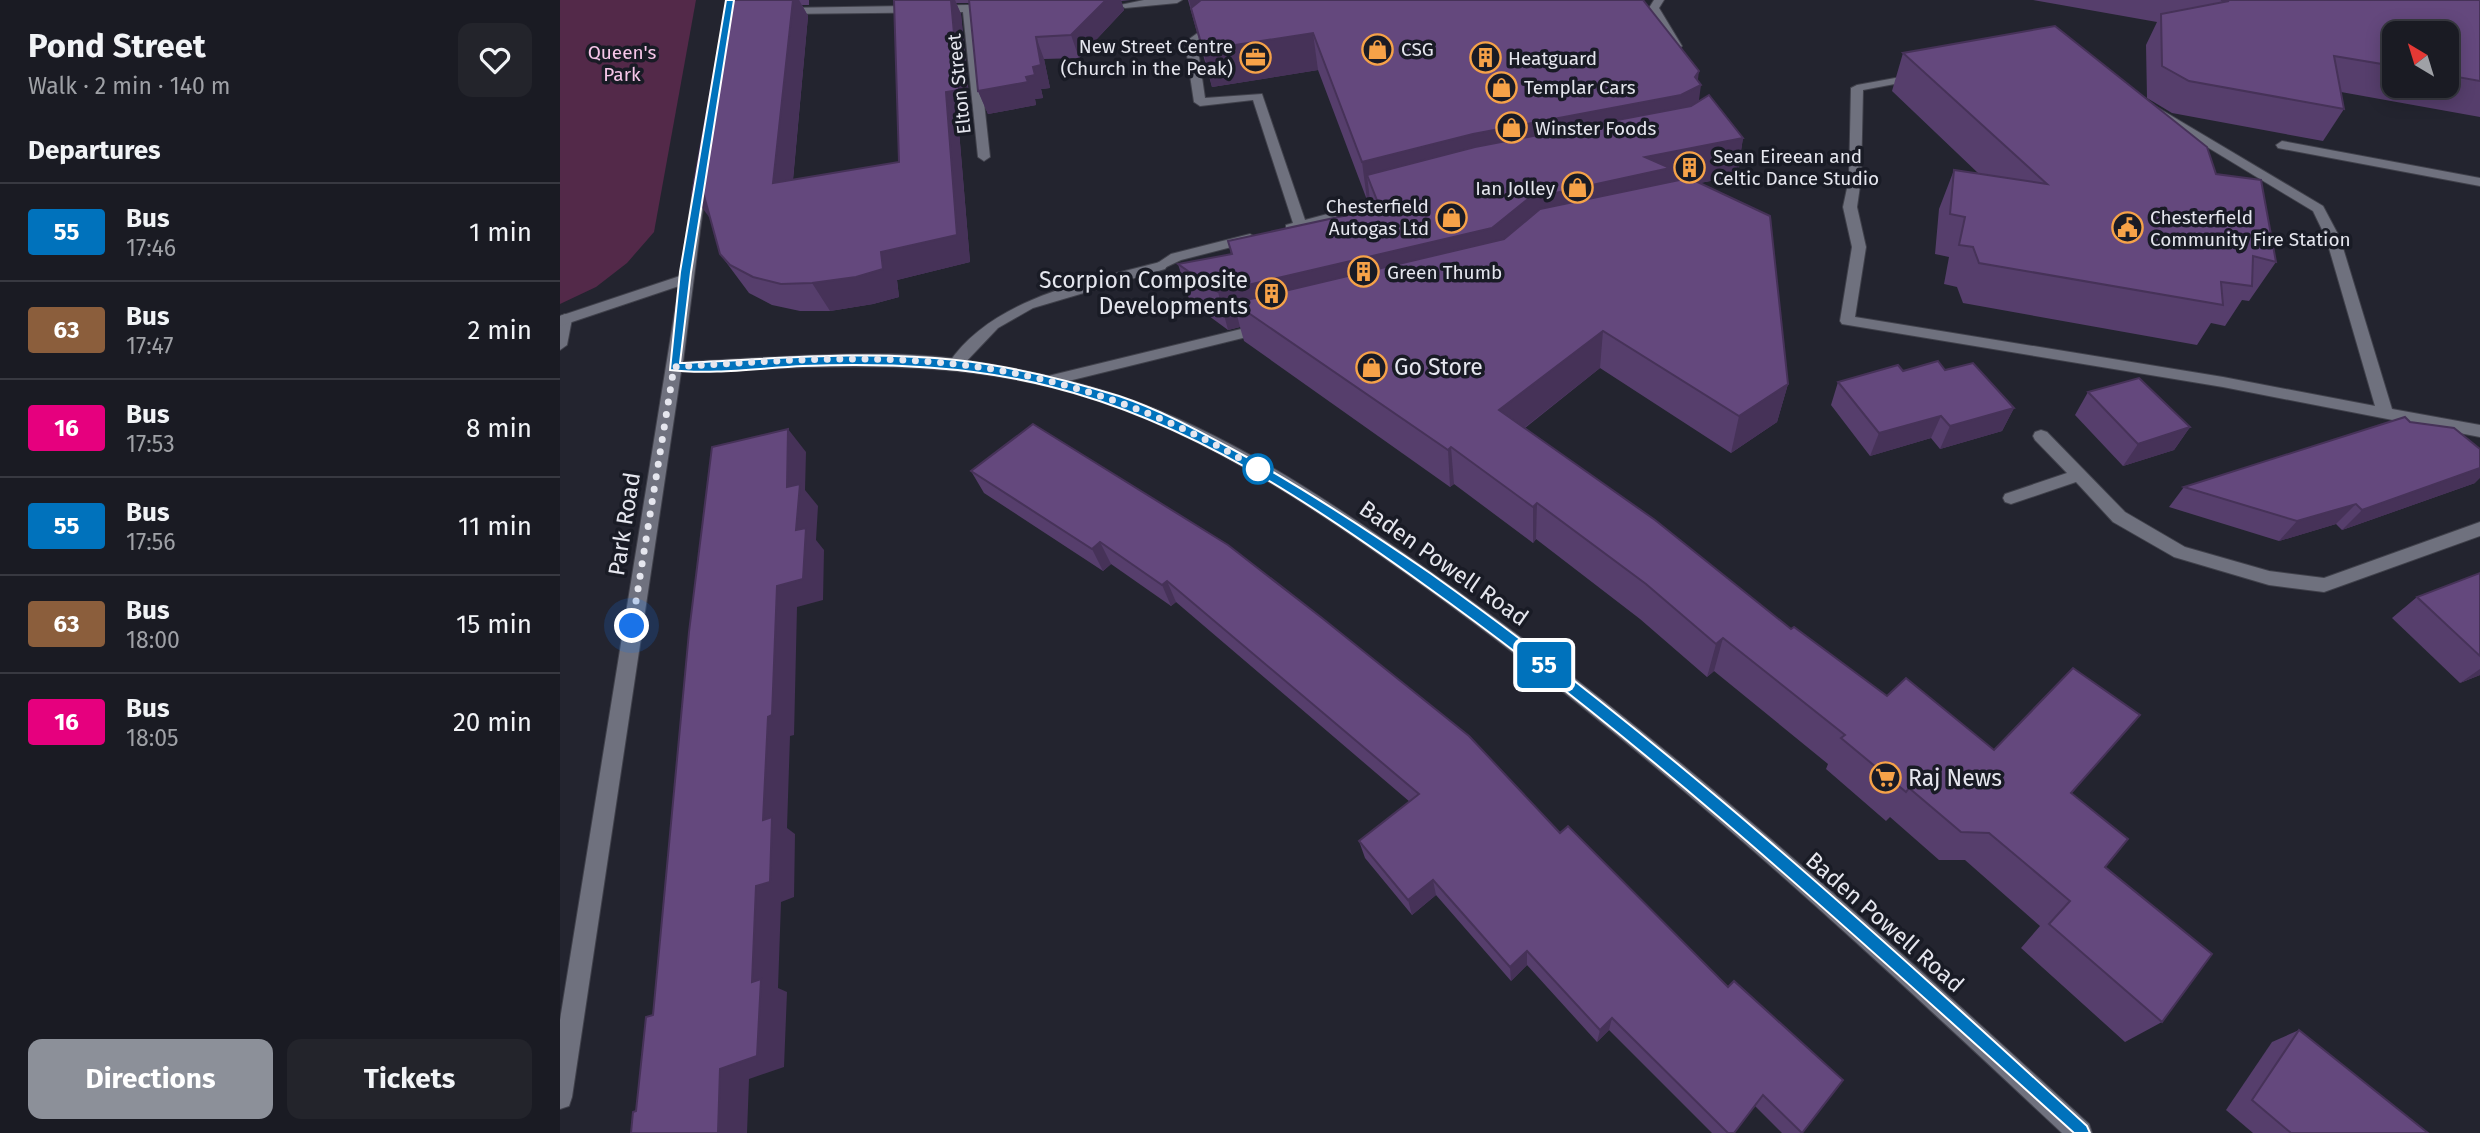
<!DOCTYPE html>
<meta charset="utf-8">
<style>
:root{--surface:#1a1b23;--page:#23242b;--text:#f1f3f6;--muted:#9fa1a6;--line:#383941;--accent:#8c9099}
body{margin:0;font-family:"Fira Sans",sans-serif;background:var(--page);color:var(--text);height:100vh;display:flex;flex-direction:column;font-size:26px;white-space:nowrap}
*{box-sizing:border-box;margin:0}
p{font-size:23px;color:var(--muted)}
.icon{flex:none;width:38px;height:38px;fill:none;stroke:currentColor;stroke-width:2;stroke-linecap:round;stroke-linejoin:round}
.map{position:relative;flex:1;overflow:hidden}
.sheet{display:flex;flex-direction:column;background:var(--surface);width:560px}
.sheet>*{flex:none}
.badge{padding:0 14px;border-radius:5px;font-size:24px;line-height:46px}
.needle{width:46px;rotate:322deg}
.buttons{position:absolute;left:1822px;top:21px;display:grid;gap:14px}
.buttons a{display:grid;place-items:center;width:77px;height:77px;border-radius:14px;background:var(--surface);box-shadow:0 4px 18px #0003,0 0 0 2px var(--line);font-size:35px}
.you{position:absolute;width:35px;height:35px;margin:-18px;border:5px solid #fff;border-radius:50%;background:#1a73e8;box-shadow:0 0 0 10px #1a73e833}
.map>.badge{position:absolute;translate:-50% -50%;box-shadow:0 0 0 4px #fff}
h2{padding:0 28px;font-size:26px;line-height:63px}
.round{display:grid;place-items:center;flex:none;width:74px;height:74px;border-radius:14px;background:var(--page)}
.headline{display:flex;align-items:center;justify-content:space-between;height:119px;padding:0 28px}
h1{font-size:33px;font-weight:700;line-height:52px}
.primary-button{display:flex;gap:14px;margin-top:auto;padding:14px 28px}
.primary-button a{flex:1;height:80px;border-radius:14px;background:var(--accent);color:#fff;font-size:28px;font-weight:700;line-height:80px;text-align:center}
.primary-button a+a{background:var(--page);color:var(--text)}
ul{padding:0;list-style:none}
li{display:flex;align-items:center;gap:21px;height:98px;padding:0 28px;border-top:2px solid var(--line)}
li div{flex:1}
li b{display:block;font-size:26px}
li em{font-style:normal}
li .badge{min-width:77px;font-weight:700;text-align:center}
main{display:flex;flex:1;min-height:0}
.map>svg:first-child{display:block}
.green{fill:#532949}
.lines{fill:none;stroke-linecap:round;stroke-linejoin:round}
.service-casing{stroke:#40414b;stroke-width:2}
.minor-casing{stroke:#40414b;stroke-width:2}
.tertiary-casing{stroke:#40414b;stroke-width:2}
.service{fill:#6f717e;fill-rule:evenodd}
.minor{fill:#6f717e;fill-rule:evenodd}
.tertiary{fill:#6f717e;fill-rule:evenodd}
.wall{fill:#563e6c;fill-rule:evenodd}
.shaded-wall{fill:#463258}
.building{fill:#64487d;stroke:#463258;stroke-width:2}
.line{fill:#0072bc;stroke:#fff;stroke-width:2}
.walk{stroke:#e5e6ee;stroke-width:7;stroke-dasharray:0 12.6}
.stop-dot{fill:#fff;stroke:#0072bc;stroke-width:3.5}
.labels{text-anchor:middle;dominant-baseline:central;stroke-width:7;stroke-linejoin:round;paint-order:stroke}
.far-poi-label{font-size:19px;fill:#e5e6ee;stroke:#191b25;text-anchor:start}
.far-park-label{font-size:19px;fill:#f7c6e9;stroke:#191b25}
.far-street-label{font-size:19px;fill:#e5e6ee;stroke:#191b25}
.poi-label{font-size:23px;fill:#e5e6ee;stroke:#191b25;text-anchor:start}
.street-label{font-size:23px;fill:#e5e6ee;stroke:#191b25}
</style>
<main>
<section class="sheet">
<div class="headline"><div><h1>Pond Street</h1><p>Walk · 2 min · 140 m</p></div><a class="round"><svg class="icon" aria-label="heart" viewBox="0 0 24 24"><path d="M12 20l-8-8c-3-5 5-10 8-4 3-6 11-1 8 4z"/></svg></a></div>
<h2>Departures</h2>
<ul>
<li><span class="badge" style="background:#0072bc;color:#fff">55</span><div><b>Bus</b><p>17:46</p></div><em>1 min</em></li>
<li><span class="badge" style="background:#8b5e3c;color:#fff">63</span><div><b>Bus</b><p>17:47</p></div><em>2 min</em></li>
<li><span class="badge" style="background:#e6007e;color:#fff">16</span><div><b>Bus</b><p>17:53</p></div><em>8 min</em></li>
<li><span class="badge" style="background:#0072bc;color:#fff">55</span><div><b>Bus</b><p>17:56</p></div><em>11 min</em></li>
<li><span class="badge" style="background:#8b5e3c;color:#fff">63</span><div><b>Bus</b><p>18:00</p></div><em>15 min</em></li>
<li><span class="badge" style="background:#e6007e;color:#fff">16</span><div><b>Bus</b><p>18:05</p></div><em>20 min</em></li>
</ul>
<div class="primary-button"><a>Directions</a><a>Tickets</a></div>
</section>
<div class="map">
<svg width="1920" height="1133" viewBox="0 0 1920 1133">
<rect width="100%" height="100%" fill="#23242f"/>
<path class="green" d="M 0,0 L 136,0 L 94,232 L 67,263 L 36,287 L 0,304 Z"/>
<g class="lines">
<defs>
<g id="service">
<path d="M 584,0 L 622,0 L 617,3 L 565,8 L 560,5 Z"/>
<path d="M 655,0 L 665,0 L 671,18 L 637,43 L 645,98 L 702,94 L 745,220 L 831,197 L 836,198 L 836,204 L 731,232 L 726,231 L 726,225 L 733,223 L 693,100 L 640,106 L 634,102 L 625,42 L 660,17 Z"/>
<path d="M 1094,0 L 1104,0 L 1099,8 L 1122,46 L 1120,48 L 1112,48 L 1089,8 Z"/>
<path d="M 1357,74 L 1361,75 L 1361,79 L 1303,90 L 1301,179 L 1297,207 L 1306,247 L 1295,317 L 1663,377 L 1815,406 L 1766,238 L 1753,211 L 1591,113 L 1589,110 L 1595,106 L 1763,206 L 1780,238 L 1832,409 L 1920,425 L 1920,437 L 1663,387 L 1282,324 L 1280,321 L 1292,247 L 1283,207 L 1289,179 L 1291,88 L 1297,85 Z"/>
<path d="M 1722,141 L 1920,178 L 1920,186 L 1718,148 L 1716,145 Z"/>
<path d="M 690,234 L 697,238 L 695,241 L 621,260 L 600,270 L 593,266 L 611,254 Z"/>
<path d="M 5,314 L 12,319 L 7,345 L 0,350 L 0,316 Z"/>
<path d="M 706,323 L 711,325 L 713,328 L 711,331 L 488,386 L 480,381 L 488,376 Z"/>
</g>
<g id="minor">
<path d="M 407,5 L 432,5 L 437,8 L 432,11 L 414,11 L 430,157 L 424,161 L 418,157 L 403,12 L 222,14 L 217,11 L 222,8 Z"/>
<path d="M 600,262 L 607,266 L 605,269 L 473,308 L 438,328 L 400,368 L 390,368 L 388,364 C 432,298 527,281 600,262 Z"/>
<path d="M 1481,430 L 1487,432 L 1565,512 L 1625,547 L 1709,571 L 1764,578 L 1920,522 L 1920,536 L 1764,592 L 1709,585 L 1614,557 L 1553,522 L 1516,482 L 1451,504 L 1445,502 L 1443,498 L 1445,494 L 1507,473 L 1475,440 L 1473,436 L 1475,432 Z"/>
</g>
<path id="tertiary" d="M 141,173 L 147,177 L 123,362 C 210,358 312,348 398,359 C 452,367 508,378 560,396 C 669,432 778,507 871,572 C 1106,737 1318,931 1529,1124 L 1532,1133 L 1502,1133 C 1296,940 1088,747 858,582 C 746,502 626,420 490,387 C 369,357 245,367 121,372 L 12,1097 L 9,1106 L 0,1109 L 0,1020 L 119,286 L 0,326 L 0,316 L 120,276 L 135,177 Z"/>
</defs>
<use href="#service" class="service-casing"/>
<use href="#minor" class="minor-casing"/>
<use href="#tertiary" class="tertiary-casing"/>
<use href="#service" class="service"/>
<use href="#minor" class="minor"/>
<use href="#tertiary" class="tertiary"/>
</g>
<g class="wall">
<path d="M 167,0 L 249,0 L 249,5 L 242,5 L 248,16 L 233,180 L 339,162 L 334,0 L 571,0 L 561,1 L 564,10 L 519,58 L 484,59 L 490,88 L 481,89 L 483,98 L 475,99 L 476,105 L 428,114 L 418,91 L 409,3 L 396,3 L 401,14 L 411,117 L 398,119 L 410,262 L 337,280 L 339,297 L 313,304 L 270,311 L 240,311 L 212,305 L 189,293 L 160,254 Z"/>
<path d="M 628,0 L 1083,0 L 1138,81 L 1139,102 L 1183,138 L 1177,176 L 1140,183 L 1228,384 L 1217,422 L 1171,453 L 1040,368 L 965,428 L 1231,629 L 1327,696 L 1434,750 L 1511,793 L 1545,867 L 1602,1022 L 1565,1042 L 1461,948 L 1480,926 L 1405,860 L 1379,860 L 1330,817 L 1326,821 L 1266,769 L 1268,764 L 1154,671 L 1147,677 L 1080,619 L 976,539 L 973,543 L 894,484 L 890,487 L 684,341 L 680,327 L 668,330 L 630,302 L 618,264 L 671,254 L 668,241 L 811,210 L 810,200 L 807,200 L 758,70 L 652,87 Z"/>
<path d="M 1473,0 L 1920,0 L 1920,117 L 1781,92 L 1784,109 L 1763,141 L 1612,113 L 1587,98 L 1586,45 L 1597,22 ZM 1834,33 L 1886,33 L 1886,86 L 1834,86 Z"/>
<path d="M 1343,53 L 1656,174 L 1716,262 L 1689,301 L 1682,300 L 1665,326 L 1651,323 L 1637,345 L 1403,303 L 1397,287 L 1384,284 L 1389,257 L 1375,254 L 1379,209 L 1394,170 L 1418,173 L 1332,91 Z"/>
<path d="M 1385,370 L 1454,408 L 1442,431 L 1380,449 L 1371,438 L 1310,456 L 1271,405 L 1278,382 L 1343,371 Z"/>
<path d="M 1528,392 L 1630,427 L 1614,450 L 1563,466 L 1515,415 Z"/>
<path d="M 411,471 L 668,545 L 1242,1133 L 1222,1133 L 1195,1106 L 1174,1133 L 1152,1133 L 1049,1030 L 1037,1042 L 967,965 L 951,981 L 876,895 L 852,915 L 805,858 L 799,841 L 850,802 L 616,602 L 611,606 L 551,564 L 543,571 L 424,493 Z"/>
<path d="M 1915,483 L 1782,530 L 1776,524 L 1719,541 L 1609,507 L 1624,487 Z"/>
<path d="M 1920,573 L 1920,675 L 1900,683 L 1832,618 L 1857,597 Z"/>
<path d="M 1739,1030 L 1868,1133 L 1693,1133 L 1666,1110 L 1712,1042 Z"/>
</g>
<g class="shaded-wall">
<path d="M 233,0 L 239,0 L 248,16 L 230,211 L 213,183 Z"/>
<path d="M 391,0 L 395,0 L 401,14 L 411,117 L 398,119 L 410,262 L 337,280 L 339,297 L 313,304 L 270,311 L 252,283 L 321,252 L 386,92 Z"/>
<path d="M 546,0 L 561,0 L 564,10 L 519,58 L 511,35 Z"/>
<path d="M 629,0 L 653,0 L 631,8 L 636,31 Z"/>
<path d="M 753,33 L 758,70 L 652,87 L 643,50 Z"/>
<path d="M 476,37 L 484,59 L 490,88 L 481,89 L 483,98 L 475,99 L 476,105 L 428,114 L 418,91 L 466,77 L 473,67 Z"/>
<path d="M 1139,71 L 1137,87 L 1141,85 L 1136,122 L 807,175 L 810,200 L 807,200 L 802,162 L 1135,77 Z"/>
<path d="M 1183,138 L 1177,176 L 1107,189 L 701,322 L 674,303 L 680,327 L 668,330 L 658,292 L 968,199 L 1085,157 Z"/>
<path d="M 143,192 L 152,221 L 132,194 Z"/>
<path d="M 1043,331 L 1040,368 L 940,447 L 939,410 Z"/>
<path d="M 1228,384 L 1217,422 L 1171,453 L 1179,416 Z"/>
<path d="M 1454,408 L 1442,431 L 1380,449 L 1390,426 Z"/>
<path d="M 1381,416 L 1371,438 L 1310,456 L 1319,433 Z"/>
<path d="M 1630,427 L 1614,450 L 1563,466 L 1578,444 Z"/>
<path d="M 228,429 L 246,452 L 245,490 L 258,506 L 256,540 L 264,550 L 263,600 L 237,607 L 234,735 L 230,736 L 227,828 L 235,834 L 234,897 L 221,902 L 218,988 L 227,992 L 224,1067 L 189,1079 L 187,1133 L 158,1133 L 160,1069 L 192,982 L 196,886 L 203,820 L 208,717 L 217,586 L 236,530 L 227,487 Z"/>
<path d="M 891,447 L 894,484 L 890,487 L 888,450 Z"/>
<path d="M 1920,468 L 1920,478 L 1915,483 L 1782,530 L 1802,510 Z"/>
<path d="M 977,503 L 976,539 L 973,543 L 973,507 Z"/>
<path d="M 1796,504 L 1776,524 L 1719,541 L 1737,521 Z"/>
<path d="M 540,542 L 551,564 L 543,571 L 532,549 Z"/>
<path d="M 607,581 L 616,602 L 611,606 L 602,585 Z"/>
<path d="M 1163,638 L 1154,671 L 1147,677 L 1156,644 Z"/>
<path d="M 1920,669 L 1920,675 L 1900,683 Z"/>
<path d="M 873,880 L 876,895 L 852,915 L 848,900 Z"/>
<path d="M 967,951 L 967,965 L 951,981 L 950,967 Z"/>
<path d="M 1052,1018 L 1049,1030 L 1037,1042 L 1040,1030 Z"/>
</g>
<g class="building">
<path d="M 167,0 L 233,0 L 213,183 L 339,162 L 334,0 L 391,0 L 399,90 L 386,92 L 397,235 L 321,252 L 323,269 L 296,277 L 252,283 L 221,284 L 193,277 L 170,265 L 160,254 L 143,192 L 132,194 Z"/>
<path d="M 409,0 L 546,0 L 511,35 L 476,37 L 481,65 L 473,67 L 475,75 L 466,77 L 468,82 L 418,91 Z"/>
<path d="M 641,0 L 1083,0 L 1139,71 L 1135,77 L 1141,85 L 1121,95 L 913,134 L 802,162 L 753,33 L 643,50 L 631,8 Z"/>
<path d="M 1661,0 L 1920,0 L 1920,81 L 1886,75 L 1886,33 L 1834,33 L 1834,66 L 1774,56 L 1784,109 L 1629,81 L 1602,66 L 1601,14 L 1669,1 Z"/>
<path d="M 1495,26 L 1647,147 L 1656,174 L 1701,180 L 1716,262 L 1693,256 L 1692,286 L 1661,282 L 1663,305 L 1419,263 L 1413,247 L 1399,245 L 1405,217 L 1390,214 L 1394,170 L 1487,184 L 1343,53 Z"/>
<path d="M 1149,95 L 1183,138 L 1085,157 L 1110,168 L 968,199 L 932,228 L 658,292 L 618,264 L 672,254 L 668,241 L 820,208 L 807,175 L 915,147 L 1131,106 Z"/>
<path d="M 1129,178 L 1210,216 L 1228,384 L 1179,416 L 1043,331 L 939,410 L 1095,520 L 1231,629 L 1234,627 L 1327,696 L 1346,678 L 1434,750 L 1513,668 L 1580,715 L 1511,793 L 1568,839 L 1545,867 L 1652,954 L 1602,1022 L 1489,924 L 1510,901 L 1429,833 L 1401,832 L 1349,788 L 1346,792 L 1281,738 L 1285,735 L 1163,638 L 1156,644 L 1086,584 L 977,503 L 973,507 L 891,447 L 888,450 L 674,303 L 944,239 L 980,209 Z"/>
<path d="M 1378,361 L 1385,370 L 1413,363 L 1454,408 L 1390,426 L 1381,416 L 1319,433 L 1278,382 L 1338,365 L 1343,371 Z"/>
<path d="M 1579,378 L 1630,427 L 1578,444 L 1528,392 Z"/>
<path d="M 1845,417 L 1850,422 L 1894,428 L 1920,449 L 1920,468 L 1802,510 L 1796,504 L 1737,521 L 1624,487 Z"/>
<path d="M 473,424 L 668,545 L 762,618 L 909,736 L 1000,833 L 1008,826 L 1168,987 L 1174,981 L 1283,1080 L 1242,1133 L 1203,1095 L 1174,1133 L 1168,1133 L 1052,1018 L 1040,1030 L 967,951 L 950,967 L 873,880 L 848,900 L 799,841 L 859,794 L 607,581 L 602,585 L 540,542 L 532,549 L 411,471 Z"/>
<path d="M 228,429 L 227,487 L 240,484 L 236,530 L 246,528 L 243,579 L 217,586 L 212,715 L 208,717 L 203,820 L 212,817 L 210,882 L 196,886 L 192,982 L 201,979 L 197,1056 L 160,1069 L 158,1133 L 71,1133 L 73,1112 L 76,1111 L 86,1017 L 93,1015 L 129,632 L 152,447 Z"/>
<path d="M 1920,573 L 1920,656 L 1857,597 Z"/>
<path d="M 1739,1030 L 1868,1133 L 1731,1133 L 1692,1100 Z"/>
</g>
<path class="line" d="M 166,0 L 174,0 L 131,272 L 120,363 C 211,359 305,350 396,360 C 450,366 507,380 559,396 C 598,409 635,429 672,449 C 741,486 806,529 870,573 C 1104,739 1316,933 1527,1126 L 1530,1133 L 1514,1133 C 1306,946 1097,751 866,586 C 751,503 631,422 492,387 C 411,366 327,363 243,366 C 201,368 151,375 110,370 L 120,272 Z"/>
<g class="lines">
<path class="walk" d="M 72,626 L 114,367 C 207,361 303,354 395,364 C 503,376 606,413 698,469"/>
</g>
<defs>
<symbol id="shop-ring" viewBox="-11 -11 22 22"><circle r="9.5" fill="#191b25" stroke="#f6a248" stroke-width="1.5"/><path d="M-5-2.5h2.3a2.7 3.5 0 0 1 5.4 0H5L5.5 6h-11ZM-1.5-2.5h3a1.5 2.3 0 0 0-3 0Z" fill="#f6a248"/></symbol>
<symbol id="office-ring" viewBox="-11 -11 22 22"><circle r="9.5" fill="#191b25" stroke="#f6a248" stroke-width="1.5"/><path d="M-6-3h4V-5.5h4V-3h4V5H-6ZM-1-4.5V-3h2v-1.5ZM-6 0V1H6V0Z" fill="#f6a248"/></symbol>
<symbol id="building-ring" viewBox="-11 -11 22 22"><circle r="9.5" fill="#191b25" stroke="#f6a248" stroke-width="1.5"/><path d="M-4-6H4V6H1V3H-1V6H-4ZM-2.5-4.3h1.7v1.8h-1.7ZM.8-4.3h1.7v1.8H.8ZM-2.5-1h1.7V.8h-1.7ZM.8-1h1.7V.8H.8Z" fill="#f6a248"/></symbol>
<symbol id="civic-ring" viewBox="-11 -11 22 22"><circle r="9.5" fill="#191b25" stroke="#f6a248" stroke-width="1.5"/><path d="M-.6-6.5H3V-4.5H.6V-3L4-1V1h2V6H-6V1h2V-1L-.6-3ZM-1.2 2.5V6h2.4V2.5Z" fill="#f6a248"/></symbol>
<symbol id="supermarket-ring" viewBox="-11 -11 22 22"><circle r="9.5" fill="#191b25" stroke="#f6a248" stroke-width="1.5"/><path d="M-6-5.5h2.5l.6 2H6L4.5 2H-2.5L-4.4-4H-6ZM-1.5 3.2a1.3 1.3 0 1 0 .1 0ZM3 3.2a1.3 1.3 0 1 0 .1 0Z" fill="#f6a248"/></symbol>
</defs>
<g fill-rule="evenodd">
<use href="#shop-ring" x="800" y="32" width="35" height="35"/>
<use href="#office-ring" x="678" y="40" width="35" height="35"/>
<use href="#building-ring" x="908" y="40" width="35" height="35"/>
<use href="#shop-ring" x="924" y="70" width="35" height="35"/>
<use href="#shop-ring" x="934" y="110" width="35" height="35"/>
<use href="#building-ring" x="1112" y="150" width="35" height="35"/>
<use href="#shop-ring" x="1000" y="170" width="35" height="35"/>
<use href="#shop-ring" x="874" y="200" width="35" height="35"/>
<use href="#civic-ring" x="1550" y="210" width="35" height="35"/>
<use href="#building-ring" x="786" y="254" width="35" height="35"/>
<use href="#building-ring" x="694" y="276" width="35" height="35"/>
<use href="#shop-ring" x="794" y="350" width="35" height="35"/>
<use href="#supermarket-ring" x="1308" y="760" width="35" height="35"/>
</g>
<circle class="stop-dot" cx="698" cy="469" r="14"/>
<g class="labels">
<g class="far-poi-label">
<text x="673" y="46" text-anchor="end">New Street Centre<tspan x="673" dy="22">(Church in the Peak)</tspan></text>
<text x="841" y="49">CSG</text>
<text x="948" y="58">Heatguard</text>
<text x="964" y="87">Templar Cars</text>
<text x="975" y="128">Winster Foods</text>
<text x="1153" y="156">Sean Eireean and<tspan x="1153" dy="22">Celtic Dance Studio</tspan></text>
<text x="995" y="188" text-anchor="end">Ian Jolley</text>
<text x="869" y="206" text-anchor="end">Chesterfield<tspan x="869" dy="22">Autogas Ltd</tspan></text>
<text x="1590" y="217">Chesterfield<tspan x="1590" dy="22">Community Fire Station</tspan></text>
<text x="827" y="272">Green Thumb</text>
</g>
<g class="far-park-label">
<text x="62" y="52">Queen's<tspan x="62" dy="22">Park</tspan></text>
</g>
<g class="far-street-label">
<text transform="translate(399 84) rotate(-96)">Elton Street</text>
</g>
<g class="poi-label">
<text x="688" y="280" text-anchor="end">Scorpion Composite<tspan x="688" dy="26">Developments</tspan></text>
<text x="834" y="367">Go Store</text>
<text x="1348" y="778">Raj News</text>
</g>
<g class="street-label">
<text transform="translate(64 524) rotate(-81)">Park Road</text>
<text transform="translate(884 563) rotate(35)">Baden Powell Road</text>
<text transform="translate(1325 922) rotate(41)">Baden Powell Road</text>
</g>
</g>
</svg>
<div class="buttons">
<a><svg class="needle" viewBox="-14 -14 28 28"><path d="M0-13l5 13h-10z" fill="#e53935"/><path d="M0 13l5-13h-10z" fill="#9fa1a6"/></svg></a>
</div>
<div class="you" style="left:72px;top:626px"></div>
<b class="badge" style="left:984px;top:665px;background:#0072bc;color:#fff">55</b>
</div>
</main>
